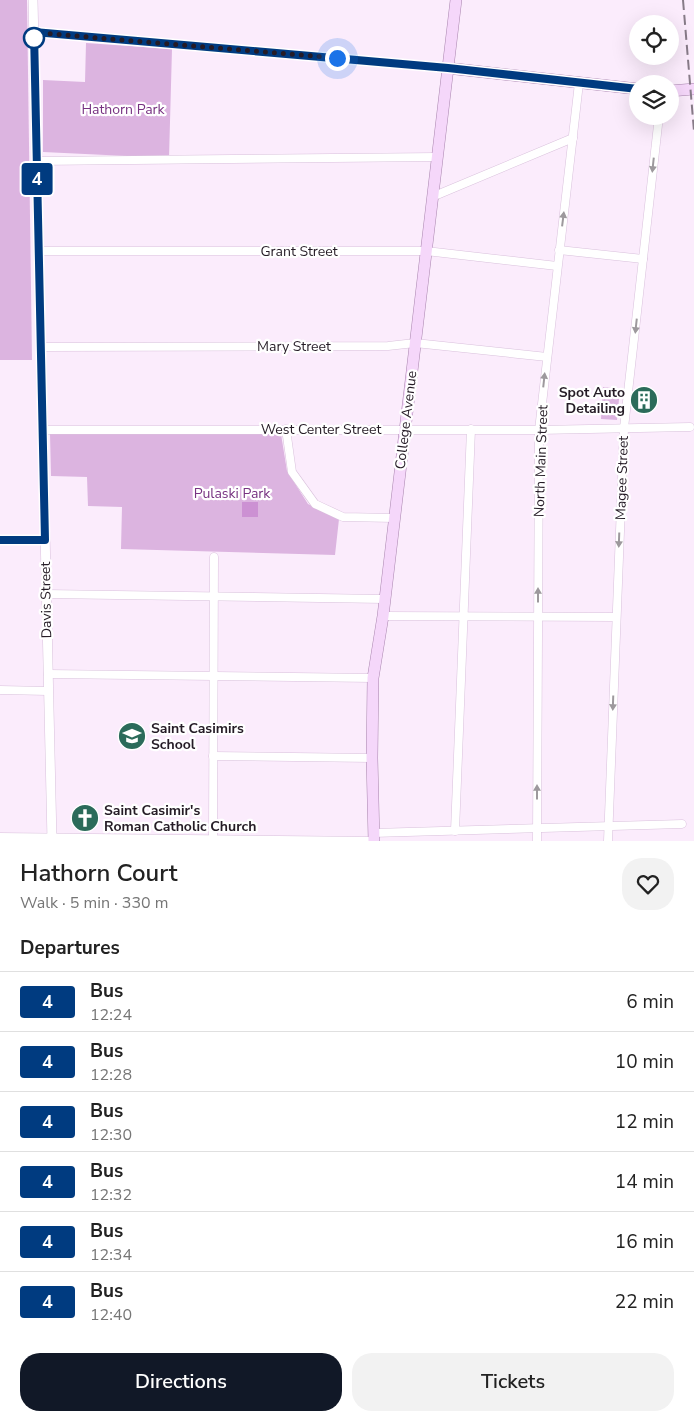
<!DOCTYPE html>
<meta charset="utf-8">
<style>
:root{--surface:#fff;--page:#f2f2f2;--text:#222;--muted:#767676;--line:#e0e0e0;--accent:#111827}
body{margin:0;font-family:"Nunito Sans",sans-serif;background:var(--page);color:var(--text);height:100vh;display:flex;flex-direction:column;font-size:19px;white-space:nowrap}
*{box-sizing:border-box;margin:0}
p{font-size:16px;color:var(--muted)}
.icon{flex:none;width:28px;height:28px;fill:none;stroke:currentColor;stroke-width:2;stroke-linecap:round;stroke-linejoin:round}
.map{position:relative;height:841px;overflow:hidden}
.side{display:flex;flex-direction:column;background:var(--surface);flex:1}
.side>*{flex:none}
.badge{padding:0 10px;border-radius:4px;font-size:18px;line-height:32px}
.buttons{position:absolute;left:629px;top:15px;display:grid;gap:10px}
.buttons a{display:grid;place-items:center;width:50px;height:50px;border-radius:50%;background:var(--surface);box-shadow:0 5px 20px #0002;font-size:25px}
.you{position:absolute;width:25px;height:25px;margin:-12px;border:4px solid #fff;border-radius:50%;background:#1a73e8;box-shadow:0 0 0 8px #1a73e833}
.map>.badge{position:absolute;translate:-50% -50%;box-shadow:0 0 0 2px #fff}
h2{padding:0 20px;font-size:19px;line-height:45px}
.round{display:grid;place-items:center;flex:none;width:52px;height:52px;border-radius:20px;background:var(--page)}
.summary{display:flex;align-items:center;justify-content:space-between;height:85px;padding:0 20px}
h1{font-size:24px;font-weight:600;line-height:38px}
.action{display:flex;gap:10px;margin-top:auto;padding:10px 20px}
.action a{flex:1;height:58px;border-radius:20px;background:var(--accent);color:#fff;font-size:20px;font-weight:600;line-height:58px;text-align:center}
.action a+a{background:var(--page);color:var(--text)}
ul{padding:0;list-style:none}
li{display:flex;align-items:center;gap:15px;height:60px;padding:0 20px;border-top:1px solid var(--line)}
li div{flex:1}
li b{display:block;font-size:19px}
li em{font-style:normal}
li .badge{min-width:55px;font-weight:700;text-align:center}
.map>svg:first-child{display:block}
.green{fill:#dcb4e0}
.water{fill:#cc91d3}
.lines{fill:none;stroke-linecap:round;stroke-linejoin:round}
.minor-casing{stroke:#d9c1dc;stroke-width:9}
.tertiary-casing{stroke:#d9c1dc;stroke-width:10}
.primary-casing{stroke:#a884ad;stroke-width:12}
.minor{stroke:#fff;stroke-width:8}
.tertiary{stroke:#fff;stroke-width:9}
.primary{stroke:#f5d7fa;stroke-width:11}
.rail{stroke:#877b88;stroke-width:2;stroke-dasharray:10 5;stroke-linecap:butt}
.oneway{fill:#9d999d}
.line-casing{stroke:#fff;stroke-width:11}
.line{stroke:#003b80;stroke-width:8}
.walk{stroke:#251c26;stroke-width:5;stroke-dasharray:0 9}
.stop-dot{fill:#fff;stroke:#003b80;stroke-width:2.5}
.labels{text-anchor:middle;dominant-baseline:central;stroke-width:4.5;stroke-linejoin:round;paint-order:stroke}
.park-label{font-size:14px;fill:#783382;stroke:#fff}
.street-label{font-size:14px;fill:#251c26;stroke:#fff}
.poi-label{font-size:14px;font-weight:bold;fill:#251c26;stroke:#fff;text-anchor:start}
</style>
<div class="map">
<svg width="694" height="841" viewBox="0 0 694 841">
<rect width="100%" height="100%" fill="#fbecfc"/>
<g class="green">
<path d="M 0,0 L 27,0 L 32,360 L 0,360 Z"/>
<path d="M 86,43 L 172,49 L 169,158 L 43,152 L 43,80 L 85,82 Z"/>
<path d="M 603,387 L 620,389 L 617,420 L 601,419 Z"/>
<path d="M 50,434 L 281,434 L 287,471 L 308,504 L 339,519 L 335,555 L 121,549 L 122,507 L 88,506 L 87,477 L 51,476 Z"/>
</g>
<rect class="water" x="242" y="502" width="16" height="15"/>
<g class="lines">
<defs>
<g id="minor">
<path d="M 34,32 L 447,68"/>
<path d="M 37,161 L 437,157"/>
<path d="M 432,197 L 573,138"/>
<path d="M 559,250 L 643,259"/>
<path d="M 39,251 L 426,251 L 557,266"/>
<path d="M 41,347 L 388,346 L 415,343 L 547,357"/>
<path d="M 286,429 L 292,472 L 315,504 L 343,517 L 394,518"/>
<path d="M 43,430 L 539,430 L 690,427"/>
<path d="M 0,540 L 45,540"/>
<path d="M 46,594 L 384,599"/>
<path d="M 383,616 L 616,617"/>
<path d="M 48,674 L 373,678"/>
<path d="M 0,690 L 48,691"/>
<path d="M 213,756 L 372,758"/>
<path d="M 455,831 L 471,429"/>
<path d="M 373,833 L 682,824"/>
<path d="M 0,837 L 374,841"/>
<path d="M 213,839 L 214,557"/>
<path d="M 537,841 L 539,430 L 579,83"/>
<path d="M 608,841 L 624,428 L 659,116"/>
</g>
<path id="tertiary" d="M 33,0 L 52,841"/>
<g id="primary">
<path d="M 447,68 L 638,89"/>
<path d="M 670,91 L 694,89"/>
<path d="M 374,841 L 372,758 L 373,678 L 383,616 L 456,0"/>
</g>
</defs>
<use href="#minor" class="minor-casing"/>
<use href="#tertiary" class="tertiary-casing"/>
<use href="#primary" class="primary-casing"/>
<use href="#minor" class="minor"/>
<use href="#tertiary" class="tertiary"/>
<use href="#primary" class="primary"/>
<path class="rail" d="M 683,0 L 694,131"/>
</g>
<defs><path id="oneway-solid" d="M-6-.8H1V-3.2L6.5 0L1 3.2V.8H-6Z" transform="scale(1.25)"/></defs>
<g class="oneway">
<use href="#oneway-solid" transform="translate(653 165) rotate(96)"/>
<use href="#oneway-solid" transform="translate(563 219) rotate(-83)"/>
<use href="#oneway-solid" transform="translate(636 326) rotate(96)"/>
<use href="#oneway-solid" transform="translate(544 380) rotate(-84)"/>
<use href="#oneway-solid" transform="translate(619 540) rotate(92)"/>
<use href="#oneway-solid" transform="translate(538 595) rotate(-90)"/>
<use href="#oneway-solid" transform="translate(613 703) rotate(92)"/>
<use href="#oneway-solid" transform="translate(537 792) rotate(-90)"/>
</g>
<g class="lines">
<defs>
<path id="line" d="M 0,540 L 45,540 L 34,32 L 448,68 L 638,89"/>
</defs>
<use href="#line" class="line-casing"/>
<use href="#line" class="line"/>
<path class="walk" d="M 34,38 L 40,33 L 337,58"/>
</g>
<defs>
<symbol id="building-disc" viewBox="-11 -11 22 22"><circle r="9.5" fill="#2b6b5a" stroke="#fff"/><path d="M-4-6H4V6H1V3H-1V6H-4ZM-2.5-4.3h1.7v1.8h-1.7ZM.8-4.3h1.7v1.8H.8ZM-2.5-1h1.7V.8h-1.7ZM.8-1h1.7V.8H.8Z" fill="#fff"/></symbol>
<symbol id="school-disc" viewBox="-11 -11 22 22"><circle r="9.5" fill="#2b6b5a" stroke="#fff"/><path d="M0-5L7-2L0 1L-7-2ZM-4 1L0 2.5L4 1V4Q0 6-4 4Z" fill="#fff"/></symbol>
<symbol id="church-disc" viewBox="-11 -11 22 22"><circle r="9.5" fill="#2b6b5a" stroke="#fff"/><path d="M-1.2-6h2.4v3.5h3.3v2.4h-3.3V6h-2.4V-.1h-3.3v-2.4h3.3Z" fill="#fff"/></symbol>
</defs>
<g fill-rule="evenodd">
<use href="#building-disc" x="628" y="384" width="32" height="32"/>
<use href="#school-disc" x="116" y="720" width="32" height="32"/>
<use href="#church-disc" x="69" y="802" width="32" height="32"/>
</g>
<circle class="stop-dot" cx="34" cy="38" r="10"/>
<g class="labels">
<g class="park-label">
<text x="123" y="109">Hathorn Park</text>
<text x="232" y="493">Pulaski Park</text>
</g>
<g class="street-label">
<text x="299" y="251">Grant Street</text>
<text x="294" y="346">Mary Street</text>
<text transform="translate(406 420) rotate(-83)">College Avenue</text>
<text x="321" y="429">West Center Street</text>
<text transform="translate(541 461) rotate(-88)">North Main Street</text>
<text transform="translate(622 478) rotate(-88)">Magee Street</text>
<text transform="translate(46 600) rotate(-91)">Davis Street</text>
</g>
<g class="poi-label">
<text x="625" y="392" text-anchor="end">Spot Auto<tspan x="625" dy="16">Detailing</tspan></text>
<text x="151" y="728">Saint Casimirs<tspan x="151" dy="16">School</tspan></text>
<text x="104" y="810">Saint Casimir's<tspan x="104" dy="16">Roman Catholic Church</tspan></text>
</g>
</g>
</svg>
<div class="buttons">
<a><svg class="icon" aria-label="locate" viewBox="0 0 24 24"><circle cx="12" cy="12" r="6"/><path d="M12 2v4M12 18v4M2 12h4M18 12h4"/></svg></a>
<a><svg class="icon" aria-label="layers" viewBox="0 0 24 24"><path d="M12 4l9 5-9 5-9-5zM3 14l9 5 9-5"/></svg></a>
</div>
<div class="you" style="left:337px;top:58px"></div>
<b class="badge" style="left:37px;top:179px;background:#003b80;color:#fff">4</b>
</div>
<section class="side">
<div class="summary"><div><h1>Hathorn Court</h1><p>Walk · 5 min · 330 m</p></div><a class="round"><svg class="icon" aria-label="heart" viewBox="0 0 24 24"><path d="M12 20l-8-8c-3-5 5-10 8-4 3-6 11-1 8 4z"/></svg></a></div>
<h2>Departures</h2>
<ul>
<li><span class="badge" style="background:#003b80;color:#fff">4</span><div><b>Bus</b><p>12:24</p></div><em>6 min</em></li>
<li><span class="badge" style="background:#003b80;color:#fff">4</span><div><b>Bus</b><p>12:28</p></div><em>10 min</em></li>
<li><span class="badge" style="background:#003b80;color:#fff">4</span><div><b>Bus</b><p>12:30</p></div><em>12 min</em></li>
<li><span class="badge" style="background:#003b80;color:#fff">4</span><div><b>Bus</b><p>12:32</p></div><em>14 min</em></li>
<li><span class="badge" style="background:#003b80;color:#fff">4</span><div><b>Bus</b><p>12:34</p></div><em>16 min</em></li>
<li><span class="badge" style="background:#003b80;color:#fff">4</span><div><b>Bus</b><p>12:40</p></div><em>22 min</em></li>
</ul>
<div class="action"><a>Directions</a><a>Tickets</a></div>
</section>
